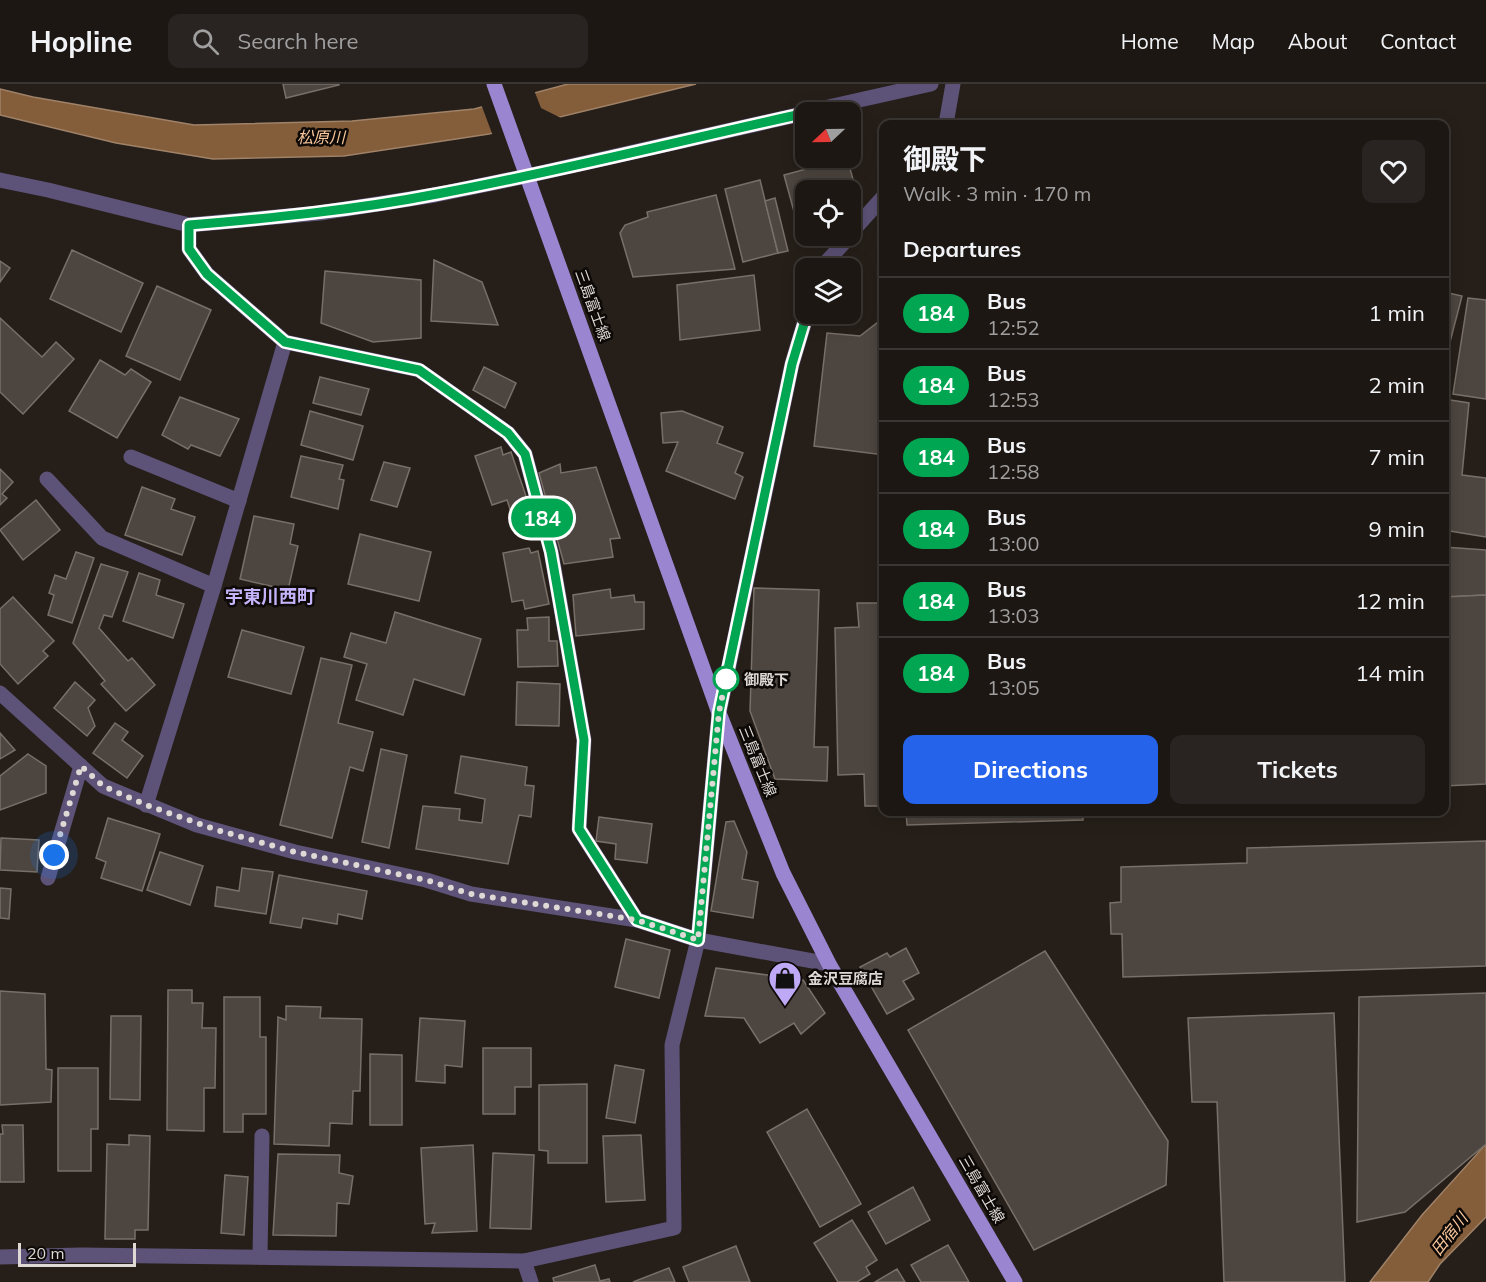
<!DOCTYPE html>
<meta charset="utf-8">
<style>
:root{--surface:#1c1713;--page:#292421;--text:#f1f3f6;--muted:#a09fa0;--line:#3a3633;--accent:#2563eb}
body{margin:0;font-family:Mulish,"Noto Sans JP",sans-serif;background:var(--page);color:var(--text);height:100vh;display:flex;flex-direction:column;font-size:22px;white-space:nowrap}
*{box-sizing:border-box;margin:0}
p{font-size:20px;color:var(--muted)}
.icon{flex:none;width:33px;height:33px;fill:none;stroke:currentColor;stroke-width:2;stroke-linecap:round;stroke-linejoin:round}
.map{position:relative;flex:1;overflow:hidden}
.details{position:absolute;left:879px;top:36px;width:570px;height:696px;display:flex;flex-direction:column;background:var(--surface);border-radius:12px;box-shadow:0 3px 15px #0003,0 0 0 2px var(--line)}
.details>*{flex:none}
.badge{padding:0 12px;border-radius:20px;font-size:21px;line-height:39px}
.needle{width:39px;rotate:248deg}
.tools{position:absolute;left:795px;top:18px;display:grid;gap:12px}
.tools a{display:grid;place-items:center;width:66px;height:66px;border-radius:12px;background:var(--surface);box-shadow:0 3px 15px #0003,0 0 0 2px var(--line);font-size:30px}
.scale{position:absolute;left:18px;bottom:15px;width:118px;box-sizing:border-box;padding-left:6px;border:3px solid #ded9d5;border-top:0;font-size:16px;line-height:21px;white-space:nowrap;color:#ded9d5;-webkit-text-stroke:4px #0c0907;paint-order:stroke}
.you{position:absolute;width:30px;height:30px;margin:-15px;border:4px solid #fff;border-radius:50%;background:#1a73e8;box-shadow:0 0 0 9px #1a73e833}
.map>.badge{position:absolute;translate:-50% -50%;box-shadow:0 0 0 3px #fff}
h2{padding:0 24px;font-size:22px;line-height:54px}
.round{display:grid;place-items:center;flex:none;width:63px;height:63px;border-radius:12px;background:var(--page)}
.head{display:flex;align-items:center;justify-content:space-between;height:102px;padding:0 24px}
h1{font-size:28px;font-weight:700;line-height:45px}
.cta{display:flex;gap:12px;margin-top:auto;padding:12px 24px}
.cta a{flex:1;height:69px;border-radius:12px;background:var(--accent);color:#fff;font-size:24px;font-weight:700;line-height:69px;text-align:center}
.cta a+a{background:var(--page);color:var(--text)}
ul{padding:0;list-style:none}
li{display:flex;align-items:center;gap:18px;height:72px;padding:0 24px;border-top:2px solid var(--line)}
li div{flex:1}
li b{display:block;font-size:22px}
li em{font-style:normal}
li .badge{min-width:66px;font-weight:700;text-align:center}
header{display:flex;align-items:center;gap:36px;box-sizing:border-box;height:84px;padding:0 30px;background:var(--surface);border-bottom:2px solid var(--line)}
header strong{font-size:28px}
nav{display:flex;gap:33px;margin-inline-start:auto;font-size:21px}
.search{width:420px;height:54px;background:var(--page);display:flex;align-items:center;gap:15px;box-sizing:border-box;padding:0 21px;border-radius:12px;color:var(--muted);font-size:22px}
.map>svg:first-child{display:block}
.water{fill:#845d3a;stroke:#9f8268;stroke-width:1.5}
.pier{fill:#261f19}
.building{fill:#4d453f;stroke:#786f68;stroke-width:1.5}
.lines{fill:none;stroke-linecap:round;stroke-linejoin:round}
.minor{stroke:#5d5378;stroke-width:15}
.tertiary{stroke:#5d5378;stroke-width:15}
.primary{stroke:#9a85d1;stroke-width:15}
.line-casing{stroke:#fff;stroke-width:14}
.line{stroke:#00a651;stroke-width:9}
.walk{stroke:#ded9d5;stroke-width:6;stroke-dasharray:0 10.8}
.stop-dot{fill:#fff;stroke:#00a651;stroke-width:3}
.labels{text-anchor:middle;dominant-baseline:central;stroke-width:5;stroke-linejoin:round;paint-order:stroke}
.street-label{font-size:15px;fill:#ded9d5;stroke:#0c0907}
.stop-label{font-size:15px;font-weight:bold;fill:#ded9d5;stroke:#0c0907;text-anchor:start}
.poi-label{font-size:15px;font-weight:bold;fill:#ded9d5;stroke:#0c0907;text-anchor:start}
.water-label{font-size:16px;font-style:italic;fill:#fac79c;stroke:#0c0907}
.quarter-label{font-size:18px;font-weight:bold;fill:#c6b4fb;stroke:#0c0907}
</style>
<header>
<strong>Hopline</strong>
<div class="search"><svg class="icon" aria-label="search" viewBox="0 0 24 24"><circle cx="10" cy="10" r="6"/><path d="M15 15l6 6"/></svg>Search here</div>
<nav><a>Home</a><a>Map</a><a>About</a><a>Contact</a></nav>
</header>
<div class="map">
<svg width="1486" height="1198" viewBox="0 0 1486 1198">
<rect width="100%" height="100%" fill="#261f19"/>
<g class="water">
<path d="M 568,0 L 696,0 L 489,50 L 344,72 L 213,75 L 116,59 L 0,31 L 0,5 L 33,13 L 194,41 L 352,37 L 474,25 Z"/>
<path d="M 1486,1060 L 1486,1133 L 1440,1180 L 1428,1198 L 1370,1198 L 1422,1131 Z"/>
</g>
<path class="pier" d="M 534,6 L 541,24 L 563,35 L 493,52 L 481,20 Z"/>
<g class="building">
<path d="M 283,0 L 339,0 L 339,1 L 286,14 Z"/>
<path d="M 847,74 L 858,113 L 850,120 L 850,106 L 806,106 L 806,145 L 799,146 L 784,91 Z"/>
<path d="M 760,96 L 778,169 L 743,178 L 725,105 Z"/>
<path d="M 716,111 L 735,185 L 633,193 L 620,149 L 625,141 L 648,133 L 647,128 Z"/>
<path d="M 775,114 L 788,167 L 778,169 L 765,117 Z"/>
<path d="M 72,166 L 143,199 L 121,248 L 50,215 Z"/>
<path d="M 434,176 L 482,198 L 498,241 L 431,237 Z"/>
<path d="M 0,177 L 10,184 L 0,198 Z"/>
<path d="M 325,187 L 421,196 L 421,254 L 373,258 L 321,239 Z"/>
<path d="M 754,191 L 760,246 L 680,256 L 677,201 Z"/>
<path d="M 884,201 L 884,371 L 814,362 L 827,249 L 860,252 L 878,238 Z"/>
<path d="M 157,202 L 211,226 L 180,296 L 126,272 Z"/>
<path d="M 1444,208 L 1462,212 L 1444,281 Z"/>
<path d="M 1468,214 L 1486,216 L 1486,315 L 1453,310 Z"/>
<path d="M 0,234 L 42,273 L 56,258 L 74,275 L 23,330 L 0,308 Z"/>
<path d="M 100,276 L 125,291 L 131,285 L 151,298 L 117,354 L 69,327 Z"/>
<path d="M 484,283 L 516,299 L 505,324 L 473,306 Z"/>
<path d="M 320,293 L 369,305 L 361,331 L 313,319 Z"/>
<path d="M 180,313 L 239,335 L 220,372 L 191,361 L 188,365 L 162,351 Z"/>
<path d="M 1444,315 L 1469,319 L 1462,391 L 1486,394 L 1486,453 L 1444,446 Z"/>
<path d="M 310,327 L 363,342 L 353,376 L 301,361 Z"/>
<path d="M 682,327 L 723,343 L 717,359 L 743,369 L 735,389 L 743,393 L 735,415 L 666,387 L 678,358 L 663,359 L 661,329 Z"/>
<path d="M 501,363 L 503,371 L 511,368 L 528,418 L 510,425 L 507,416 L 492,421 L 475,372 Z"/>
<path d="M 301,372 L 343,381 L 339,395 L 344,396 L 338,425 L 291,413 Z"/>
<path d="M 384,378 L 410,384 L 397,423 L 371,416 Z"/>
<path d="M 560,380 L 561,389 L 596,383 L 620,454 L 610,455 L 613,473 L 564,480 L 539,389 Z"/>
<path d="M 0,385 L 13,398 L 2,410 L 7,414 L 0,421 Z"/>
<path d="M 142,403 L 175,415 L 171,425 L 195,433 L 182,471 L 125,451 Z"/>
<path d="M 36,416 L 60,446 L 23,476 L 0,446 Z"/>
<path d="M 254,432 L 294,440 L 290,460 L 298,462 L 288,506 L 240,495 Z"/>
<path d="M 360,450 L 431,468 L 419,517 L 348,500 Z"/>
<path d="M 1444,463 L 1486,466 L 1486,511 L 1444,513 Z"/>
<path d="M 529,464 L 531,469 L 538,467 L 549,520 L 525,525 L 523,516 L 512,518 L 503,469 Z"/>
<path d="M 76,468 L 94,474 L 72,539 L 48,531 L 54,511 L 49,509 L 55,491 L 66,495 Z"/>
<path d="M 101,480 L 128,488 L 112,533 L 104,531 L 99,544 L 128,577 L 132,574 L 155,601 L 126,627 L 101,600 L 105,597 L 73,559 Z"/>
<path d="M 139,489 L 160,496 L 156,511 L 184,520 L 173,554 L 123,537 Z"/>
<path d="M 754,504 L 819,506 L 814,663 L 828,663 L 827,697 L 775,695 L 750,627 Z"/>
<path d="M 610,505 L 611,514 L 634,511 L 635,518 L 644,518 L 644,545 L 576,552 L 573,511 Z"/>
<path d="M 1486,511 L 1486,700 L 1444,702 L 1444,513 Z"/>
<path d="M 13,513 L 54,557 L 43,567 L 48,572 L 18,600 L 0,580 L 0,525 Z"/>
<path d="M 857,519 L 884,519 L 884,722 L 865,722 L 864,690 L 838,691 L 835,544 L 859,543 Z"/>
<path d="M 395,528 L 481,555 L 464,611 L 414,595 L 403,631 L 356,616 L 367,580 L 344,573 L 351,549 L 386,559 Z"/>
<path d="M 549,533 L 549,557 L 557,557 L 558,582 L 518,583 L 517,546 L 528,546 L 527,534 Z"/>
<path d="M 242,546 L 304,563 L 291,610 L 228,593 Z"/>
<path d="M 321,574 L 352,581 L 338,639 L 373,648 L 363,687 L 350,683 L 332,754 L 280,741 Z"/>
<path d="M 75,598 L 95,616 L 88,624 L 95,642 L 87,652 L 54,624 Z"/>
<path d="M 517,598 L 560,600 L 559,642 L 516,641 Z"/>
<path d="M 115,639 L 128,648 L 122,656 L 143,672 L 127,694 L 93,669 Z"/>
<path d="M 0,649 L 15,666 L 0,675 Z"/>
<path d="M 381,665 L 407,671 L 389,764 L 362,758 Z"/>
<path d="M 28,670 L 46,682 L 46,709 L 0,726 L 0,692 Z"/>
<path d="M 461,672 L 527,683 L 525,701 L 534,702 L 531,733 L 519,731 L 508,780 L 416,765 L 423,722 L 460,725 L 459,736 L 482,739 L 485,715 L 455,709 Z"/>
<path d="M 906,728 L 1083,728 L 1083,736 L 907,741 Z"/>
<path d="M 599,733 L 652,740 L 647,779 L 615,775 L 616,760 L 596,757 Z"/>
<path d="M 108,734 L 160,750 L 142,807 L 101,794 L 106,778 L 96,774 Z"/>
<path d="M 734,737 L 747,768 L 742,795 L 758,798 L 753,834 L 711,827 L 726,738 Z"/>
<path d="M 1,754 L 39,756 L 37,788 L 0,786 Z"/>
<path d="M 1486,757 L 1486,882 L 1123,893 L 1122,850 L 1111,850 L 1110,819 L 1121,818 L 1121,783 L 1247,779 L 1247,764 Z"/>
<path d="M 160,768 L 203,782 L 190,821 L 147,806 Z"/>
<path d="M 242,784 L 273,788 L 266,830 L 215,822 L 217,803 L 239,807 Z"/>
<path d="M 279,791 L 367,807 L 362,835 L 338,830 L 337,840 L 303,834 L 301,844 L 270,839 Z"/>
<path d="M 0,804 L 11,805 L 9,835 L 0,834 Z"/>
<path d="M 626,855 L 670,866 L 659,914 L 615,903 Z"/>
<path d="M 906,864 L 919,889 L 903,897 L 914,915 L 887,930 L 860,883 L 887,869 L 890,873 Z"/>
<path d="M 1045,867 L 1168,1057 L 1166,1101 L 1034,1166 L 908,946 Z"/>
<path d="M 716,884 L 803,896 L 825,929 L 801,950 L 794,939 L 760,959 L 744,934 L 705,932 Z"/>
<path d="M 168,906 L 192,906 L 192,919 L 203,919 L 202,944 L 216,944 L 215,1004 L 204,1004 L 204,1047 L 167,1046 Z"/>
<path d="M 0,907 L 45,910 L 46,985 L 52,986 L 51,1018 L 0,1021 Z"/>
<path d="M 1486,909 L 1486,1060 L 1405,1128 L 1357,1138 L 1359,913 Z"/>
<path d="M 224,913 L 260,913 L 260,953 L 266,953 L 266,1030 L 243,1030 L 243,1048 L 224,1048 Z"/>
<path d="M 286,922 L 321,923 L 320,934 L 362,935 L 360,1007 L 353,1007 L 352,1040 L 330,1039 L 329,1062 L 274,1060 L 278,933 L 286,936 Z"/>
<path d="M 1334,929 L 1345,1198 L 1224,1198 L 1217,1018 L 1192,1018 L 1188,934 Z"/>
<path d="M 111,932 L 141,932 L 140,1016 L 110,1015 Z"/>
<path d="M 420,934 L 465,937 L 462,983 L 445,981 L 445,999 L 416,997 Z"/>
<path d="M 483,964 L 531,964 L 531,1003 L 515,1003 L 515,1030 L 483,1030 Z"/>
<path d="M 370,970 L 402,971 L 402,1041 L 370,1041 Z"/>
<path d="M 615,981 L 644,986 L 635,1039 L 606,1034 Z"/>
<path d="M 58,984 L 98,984 L 98,1045 L 91,1045 L 91,1087 L 58,1087 Z"/>
<path d="M 587,1000 L 587,1079 L 548,1079 L 548,1067 L 539,1066 L 539,1001 Z"/>
<path d="M 807,1025 L 861,1120 L 820,1143 L 767,1048 Z"/>
<path d="M 2,1041 L 23,1041 L 24,1098 L 0,1098 L 0,1050 L 3,1050 Z"/>
<path d="M 129,1051 L 150,1052 L 148,1146 L 135,1146 L 135,1155 L 105,1155 L 107,1060 L 129,1061 Z"/>
<path d="M 641,1051 L 645,1116 L 606,1118 L 603,1052 Z"/>
<path d="M 473,1061 L 477,1147 L 432,1149 L 435,1139 L 425,1140 L 421,1064 Z"/>
<path d="M 493,1069 L 534,1071 L 531,1145 L 490,1144 Z"/>
<path d="M 278,1070 L 340,1071 L 339,1089 L 353,1092 L 349,1120 L 337,1119 L 336,1152 L 273,1151 Z"/>
<path d="M 225,1091 L 248,1093 L 244,1151 L 221,1149 Z"/>
<path d="M 913,1103 L 930,1136 L 886,1160 L 868,1128 Z"/>
<path d="M 852,1136 L 877,1176 L 866,1183 L 870,1190 L 857,1198 L 838,1198 L 814,1159 Z"/>
<path d="M 948,1161 L 969,1198 L 921,1198 L 911,1181 Z"/>
<path d="M 736,1162 L 750,1198 L 689,1198 L 683,1183 Z"/>
<path d="M 595,1181 L 600,1197 L 609,1195 L 610,1198 L 554,1198 L 553,1194 Z"/>
<path d="M 669,1184 L 675,1198 L 633,1198 Z"/>
<path d="M 897,1185 L 905,1198 L 875,1198 Z"/>
</g>
<g class="lines">
<g class="minor">
<path d="M 946,40 L 953,0"/>
<path d="M 189,141 L 189,165 L 207,190 L 285,258 L 419,286 L 508,349 L 525,370 L 551,467 L 584,656 L 579,745 L 637,836"/>
<path d="M 850,150 L 884,112"/>
<path d="M 821,184 L 850,152"/>
<path d="M 131,373 L 239,417"/>
<path d="M 47,395 L 102,454 L 214,502"/>
<path d="M 0,609 L 103,702 L 197,741 L 295,768 L 426,796 L 471,810 L 637,836 L 698,856 L 829,880"/>
<path d="M 146,721 L 214,502 L 285,258"/>
<path d="M 48,794 L 81,682"/>
<path d="M 0,1173 L 81,1171 L 524,1177 L 674,1144 L 672,961 L 698,856 L 719,629 L 792,280 L 807,230"/>
<path d="M 260,1173 L 262,1052"/>
<path d="M 524,1177 L 531,1198"/>
</g>
<g class="tertiary">
<path d="M 806,28 L 931,0"/>
<path d="M 0,96 L 48,106 L 189,141 L 320,129 L 435,111 L 527,92 L 806,29"/>
</g>
<path class="primary" d="M 494,0 L 719,629 L 783,789 L 829,880 L 1015,1198"/>
</g>
<g class="lines">
<defs>
<path id="line" d="M 806,29 C 683,56 561,87 437,110 C 355,126 272,134 189,141 L 189,165 L 207,190 L 285,258 L 419,286 L 508,349 L 525,370 L 551,468 L 584,656 L 579,745 L 637,836 L 698,856 L 719,628 L 792,280 L 807,230"/>
</defs>
<use href="#line" class="line-casing"/>
<use href="#line" class="line"/>
<path class="walk" d="M 54,771 L 81,682 L 103,702 L 146,721 L 217,746 L 295,768 L 426,796 L 471,810 L 637,836 L 698,856 L 719,628 L 726,595"/>
</g>
<defs>
<symbol id="shop-pin" viewBox="-11 -11 22 30"><path d="M0 17L-7.5 6A9.5 9.5 0 1 1 7.5 6Z" fill="#bda9f5" stroke="#0c0907"/><path d="M-5-2.5h2.3a2.7 3.5 0 0 1 5.4 0H5L5.5 6h-11ZM-1.5-2.5h3a1.5 2.3 0 0 0-3 0Z" fill="#111"/></symbol>
</defs>
<g fill-rule="evenodd">
<use href="#shop-pin" x="766" y="875" width="38" height="52"/>
</g>
<circle class="stop-dot" cx="726" cy="595" r="12"/>
<g class="labels">
<g class="street-label">
<text transform="translate(593 221) rotate(70)">三島富士線</text>
<text transform="translate(758 677) rotate(68)">三島富士線</text>
<text transform="translate(982 1105) rotate(60)">三島富士線</text>
</g>
<g class="stop-label">
<text x="744" y="595">御殿下</text>
</g>
<g class="poi-label">
<text x="808" y="894">金沢豆腐店</text>
</g>
<g class="water-label">
<text x="321" y="53">松原川</text>
<text transform="translate(1449 1150) rotate(-52)">田宿川</text>
</g>
<g class="quarter-label">
<text x="270" y="512">宇東川西町</text>
</g>
</g>
</svg>
<div class="tools">
<a><svg class="needle" viewBox="-14 -14 28 28"><path d="M0-13l5 13h-10z" fill="#e53935"/><path d="M0 13l5-13h-10z" fill="#a09fa0"/></svg></a>
<a><svg class="icon" aria-label="locate" viewBox="0 0 24 24"><circle cx="12" cy="12" r="6"/><path d="M12 2v4M12 18v4M2 12h4M18 12h4"/></svg></a>
<a><svg class="icon" aria-label="layers" viewBox="0 0 24 24"><path d="M12 4l9 5-9 5-9-5zM3 14l9 5 9-5"/></svg></a>
</div>
<div class="scale">20 m</div>
<div class="you" style="left:54px;top:771px"></div>
<b class="badge" style="left:542px;top:434px;background:#00a651;color:#fff">184</b>
<section class="details">
<div class="head"><div><h1>御殿下</h1><p>Walk · 3 min · 170 m</p></div><a class="round"><svg class="icon" aria-label="heart" viewBox="0 0 24 24"><path d="M12 20l-8-8c-3-5 5-10 8-4 3-6 11-1 8 4z"/></svg></a></div>
<h2>Departures</h2>
<ul>
<li><span class="badge" style="background:#00a651;color:#fff">184</span><div><b>Bus</b><p>12:52</p></div><em>1 min</em></li>
<li><span class="badge" style="background:#00a651;color:#fff">184</span><div><b>Bus</b><p>12:53</p></div><em>2 min</em></li>
<li><span class="badge" style="background:#00a651;color:#fff">184</span><div><b>Bus</b><p>12:58</p></div><em>7 min</em></li>
<li><span class="badge" style="background:#00a651;color:#fff">184</span><div><b>Bus</b><p>13:00</p></div><em>9 min</em></li>
<li><span class="badge" style="background:#00a651;color:#fff">184</span><div><b>Bus</b><p>13:03</p></div><em>12 min</em></li>
<li><span class="badge" style="background:#00a651;color:#fff">184</span><div><b>Bus</b><p>13:05</p></div><em>14 min</em></li>
</ul>
<div class="cta"><a>Directions</a><a>Tickets</a></div>
</section>
</div>
